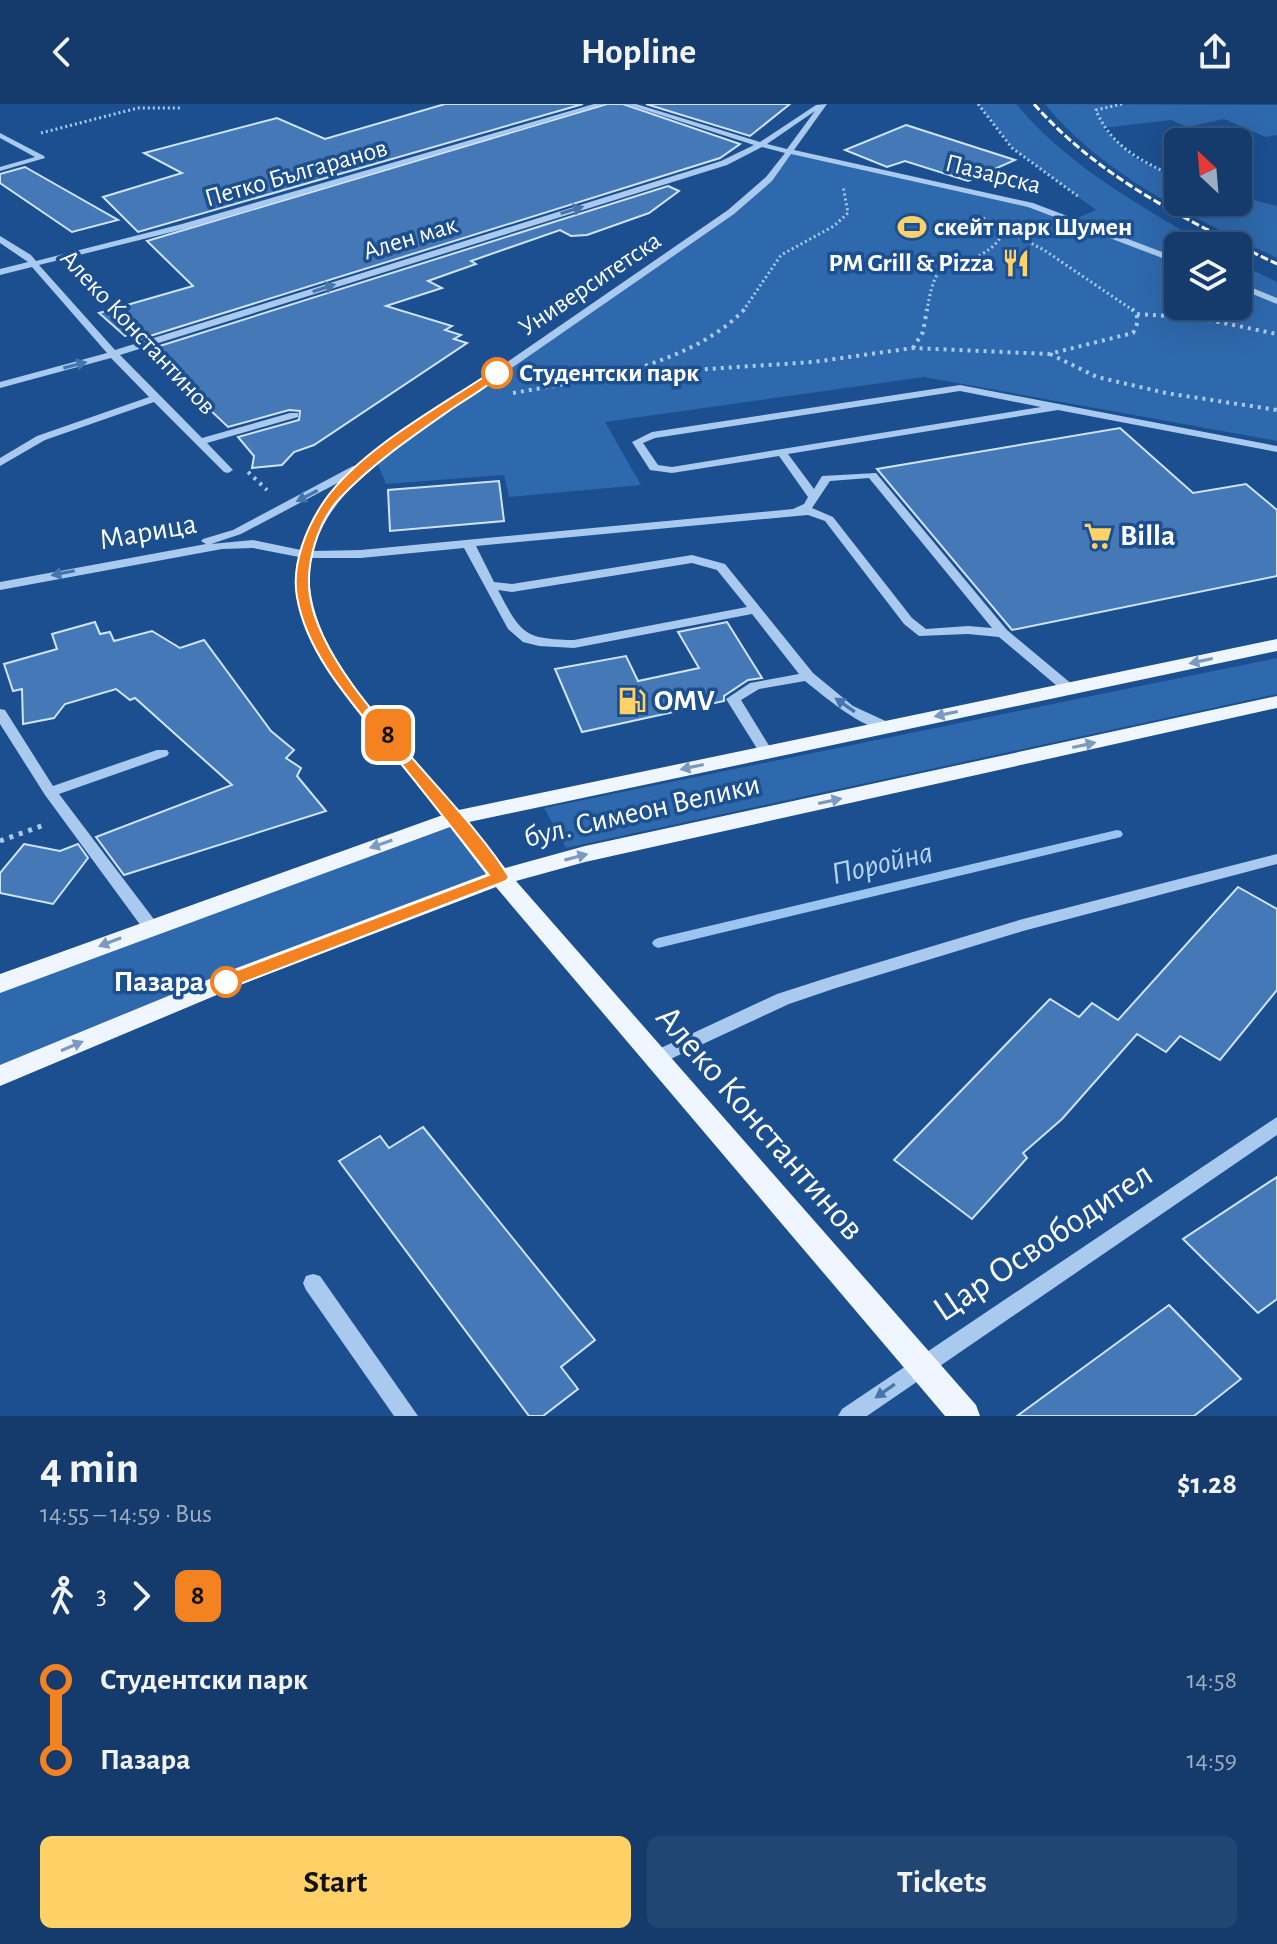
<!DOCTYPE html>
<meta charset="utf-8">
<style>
:root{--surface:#143b6b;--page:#214673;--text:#f1f3f6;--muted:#9dadc1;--line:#33557e;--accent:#ffd166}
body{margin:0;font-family:"Alegreya Sans",sans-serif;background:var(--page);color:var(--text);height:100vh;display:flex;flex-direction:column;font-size:30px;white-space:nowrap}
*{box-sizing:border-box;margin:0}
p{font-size:26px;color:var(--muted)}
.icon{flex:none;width:44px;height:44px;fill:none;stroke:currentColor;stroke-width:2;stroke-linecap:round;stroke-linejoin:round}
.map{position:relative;height:1312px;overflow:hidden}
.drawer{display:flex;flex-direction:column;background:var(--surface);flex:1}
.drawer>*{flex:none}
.badge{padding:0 16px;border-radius:12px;font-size:28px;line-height:52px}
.needle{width:52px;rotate:334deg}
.buttons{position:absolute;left:1164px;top:24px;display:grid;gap:16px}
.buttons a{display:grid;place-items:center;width:88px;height:88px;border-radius:12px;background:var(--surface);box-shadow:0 8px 32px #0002,0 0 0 2px var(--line);font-size:40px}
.map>.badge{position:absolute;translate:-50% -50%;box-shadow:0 0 0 4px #fff}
.legs{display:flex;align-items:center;gap:12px;height:88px;padding:0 40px;font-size:26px}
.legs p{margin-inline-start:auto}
.overview{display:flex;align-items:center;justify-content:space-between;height:136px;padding:0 40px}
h1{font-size:44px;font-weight:700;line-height:60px}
.cta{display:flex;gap:16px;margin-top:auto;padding:16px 40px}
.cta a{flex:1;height:92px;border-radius:12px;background:var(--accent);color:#111;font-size:32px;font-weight:700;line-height:92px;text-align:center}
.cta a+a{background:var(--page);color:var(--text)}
ul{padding:0 40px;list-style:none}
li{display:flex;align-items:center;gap:28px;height:80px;font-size:30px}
li i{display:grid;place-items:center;width:12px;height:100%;margin:0 10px;background:currentColor}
li i::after{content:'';width:20px;height:20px;margin:-10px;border:6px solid;border-radius:50%;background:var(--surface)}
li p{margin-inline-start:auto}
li:first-child i{background:linear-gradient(#0000 50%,currentColor 0)}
li:last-child i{background:linear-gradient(currentColor 50%,#0000 0)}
header{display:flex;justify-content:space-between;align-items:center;height:104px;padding:0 40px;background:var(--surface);font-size:36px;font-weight:700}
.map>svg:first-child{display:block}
.green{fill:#2e69ad}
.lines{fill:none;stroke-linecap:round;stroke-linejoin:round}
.stream{fill:#9cc4f0;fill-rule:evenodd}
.building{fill:#4478b7;stroke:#cfe3fa;stroke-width:2}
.path-far2{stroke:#a9c9ee;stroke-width:3;stroke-dasharray:2 3;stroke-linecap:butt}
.path-far1{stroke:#a9c9ee;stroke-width:4;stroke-dasharray:3 5;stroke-linecap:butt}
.path{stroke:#a9c9ee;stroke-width:5;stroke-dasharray:4 6;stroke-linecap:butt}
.minor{fill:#a9c9ee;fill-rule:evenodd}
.major{fill:#f0f6ff;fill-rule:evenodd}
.rail{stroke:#fff;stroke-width:3;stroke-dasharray:8 3;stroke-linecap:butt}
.oneway{fill:#4674ac}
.oneway2{fill:#7b9ac1}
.line-1{fill:#f58220;stroke:#fff;stroke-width:2}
.stop-1-dot{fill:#fff;stroke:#f58220;stroke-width:4}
.labels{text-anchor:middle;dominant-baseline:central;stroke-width:7;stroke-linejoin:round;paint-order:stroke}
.far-street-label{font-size:26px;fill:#fff;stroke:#1b4f8f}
.far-poi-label{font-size:26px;font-weight:bold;fill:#fff;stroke:#1b4f8f;text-anchor:start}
.far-stop-label{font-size:26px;font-weight:bold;fill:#fff;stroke:#1b4f8f;text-anchor:start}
.street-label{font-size:30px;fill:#fff;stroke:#1b4f8f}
.poi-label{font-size:30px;font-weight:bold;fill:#fff;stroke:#1b4f8f;text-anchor:start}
.stop-label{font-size:30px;font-weight:bold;fill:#fff;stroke:#1b4f8f;text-anchor:end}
.water-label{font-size:32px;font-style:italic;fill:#b5d3f5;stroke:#1b4f8f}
.near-street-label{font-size:36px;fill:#fff;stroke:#1b4f8f}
</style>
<header><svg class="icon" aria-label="back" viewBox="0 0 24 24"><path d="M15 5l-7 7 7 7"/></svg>Hopline<svg class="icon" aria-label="share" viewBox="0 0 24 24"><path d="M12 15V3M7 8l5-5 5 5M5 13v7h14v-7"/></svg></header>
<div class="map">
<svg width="1277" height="1312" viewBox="0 0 1277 1312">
<rect width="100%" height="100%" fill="#1b4f8f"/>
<g class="green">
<path d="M 978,0 L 1016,0 C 1069,63 1139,101 1209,142 L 1178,142 L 1178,202 L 1238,202 L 1238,159 L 1277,178 L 1277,337 L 924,273 L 605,318 L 641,381 L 509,393 L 504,371 L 386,380 L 375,354 L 684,143 L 769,75 L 791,47 L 990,90 L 1075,115 L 1096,106 L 1012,44 Z"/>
<path d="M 1045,0 L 1277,1 L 1277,31 L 1266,33 L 1224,15 L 1187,23 L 1171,16 L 1103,24 L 1136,55 L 1178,74 L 1178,98 L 1238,98 L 1238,92 L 1277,102 L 1277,154 C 1195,114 1103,72 1045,0 Z"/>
<path d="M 1277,554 L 1277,590 L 566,744 L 544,704 Z"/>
<path d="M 454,714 L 500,773 L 0,972 L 0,880 Z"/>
</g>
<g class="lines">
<path class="stream" d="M 1117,726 L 1121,727 L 1123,730 L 1121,733 L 658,844 L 654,842 L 652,839 L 654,836 L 658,834 Z"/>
</g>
<g class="building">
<path d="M 445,0 L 583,0 L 138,128 L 103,93 L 182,69 L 144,49 L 277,14 L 325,35 Z"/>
<path d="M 607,0 L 623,0 L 740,40 L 720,54 L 137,236 L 132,230 L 125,232 L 99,209 L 193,182 L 147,137 Z"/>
<path d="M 646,0 L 790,0 L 750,32 Z"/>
<path d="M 906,21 L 1015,56 L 968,77 L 905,57 L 887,63 L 845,46 Z"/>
<path d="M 25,63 L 118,116 L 72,128 L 0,79 L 0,70 Z"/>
<path d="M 668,82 L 679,87 L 649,109 L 587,131 L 571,132 L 560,126 L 471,157 L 476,160 L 428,177 L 442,184 L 386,202 L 452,222 L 445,226 L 461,231 L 454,235 L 467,239 L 314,341 L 294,348 L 282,361 L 252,364 L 254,352 L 238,333 L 299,316 L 300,307 L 289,306 L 228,323 L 147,246 Z"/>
<path d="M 1120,324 L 1193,389 L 1246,380 L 1277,406 L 1277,472 L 1012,526 L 877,365 Z"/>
<path d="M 499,377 L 504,417 L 390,427 L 388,386 Z"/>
<path d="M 95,518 L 100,530 L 110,528 L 114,537 L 152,527 L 180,544 L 204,536 L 271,627 L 294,646 L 286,654 L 301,664 L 297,672 L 326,707 L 124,771 L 96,733 L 232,681 L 135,594 L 130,596 L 116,585 L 65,600 L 54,614 L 23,620 L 22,585 L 13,587 L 4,560 L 57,545 L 52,530 Z"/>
<path d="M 727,518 L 762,574 L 748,576 L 724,592 L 724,597 L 582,628 L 555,565 L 626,552 L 638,577 L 699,564 L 678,528 Z"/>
<path d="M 24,740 L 60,747 L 78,740 L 88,754 L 53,800 L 0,789 L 0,769 Z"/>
<path d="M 1238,783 L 1277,805 L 1277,886 L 1220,956 L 1180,932 L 1166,948 L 1137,930 L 1062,1015 L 1023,1049 L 1027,1054 L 972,1115 L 894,1056 L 1050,895 L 1079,913 L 1092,899 L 1118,916 Z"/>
<path d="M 423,1023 L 595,1236 L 561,1263 L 578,1285 L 543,1312 L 529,1312 L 339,1057 L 380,1032 L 389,1044 Z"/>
<path d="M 1277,1073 L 1277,1195 L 1258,1209 L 1183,1135 Z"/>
<path d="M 1169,1201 L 1241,1275 L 1194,1312 L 1017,1312 Z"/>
</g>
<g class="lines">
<g class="path-far2">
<path d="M 978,0 L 1012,44 L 1079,93"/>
<path d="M 1122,0 L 1096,6 C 1111,43 1143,58 1178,74"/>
<path d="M 41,29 L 138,4 L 181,4"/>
<path d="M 983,114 L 1044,146 L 1134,207"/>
<path d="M 743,207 L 781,151 L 834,122 L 848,109 L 843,82"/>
<path d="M 927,207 C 937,138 957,172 992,143 C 1000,137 1004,126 1009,117"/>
</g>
<g class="path-far1">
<path d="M 1137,210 L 1199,214 L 1277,230"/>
<path d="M 913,244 L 923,228 L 927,205"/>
<path d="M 1050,250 L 1097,273 L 1166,289 L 1277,306"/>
<path d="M 630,267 C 672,253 713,238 745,205"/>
<path d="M 617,271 L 813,258 L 913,244 L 1049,250 L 1133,229 C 1138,220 1140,213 1132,205"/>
<path d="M 513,289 L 617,271"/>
<path d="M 248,368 L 267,386"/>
</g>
<path class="path" d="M 0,737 L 44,721"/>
<g class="minor">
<path d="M 594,0 L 604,0 L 188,124 L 39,161 L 115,246 L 721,57 L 754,41 L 626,0 L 636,0 L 760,38 L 816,1 L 827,0 L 794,46 L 1033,99 L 1178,154 L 1178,160 L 1028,103 L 791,50 L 772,77 L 734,110 L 379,356 C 350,383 324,409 313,447 L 361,446 L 793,405 L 804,400 L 808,393 L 779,352 L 672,369 L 650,366 L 632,338 L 652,328 L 960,281 L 1277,342 L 1277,348 L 1058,306 L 788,350 L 814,385 L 822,372 L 876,369 L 1007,526 L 1073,581 L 1075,584 L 1073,587 L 1063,587 L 999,533 L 968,530 L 919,532 L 904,520 L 825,417 L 808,411 L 476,442 L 494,478 L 512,480 L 692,451 L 725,460 L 813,569 L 853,602 L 892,620 L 894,623 L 892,626 C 867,630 824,592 805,577 L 759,585 L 741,596 L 773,648 L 766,653 L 761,651 L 726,595 L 750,579 L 799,570 L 752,510 L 574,544 L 539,542 L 523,538 L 508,525 L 464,444 L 361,454 L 311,454 C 295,541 407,648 459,710 L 461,714 L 459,718 L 449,718 C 401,659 309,565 297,490 C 295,477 297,465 299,453 L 253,444 L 222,445 L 0,486 L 0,478 L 206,440 L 201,437 L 203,435 L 233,426 L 353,362 L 361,362 L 371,352 L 728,106 L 766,73 L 785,49 L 762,43 L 727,61 L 120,251 L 202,334 L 290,309 L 298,309 L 298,313 L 207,339 L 233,366 L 228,369 L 224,368 L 154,298 L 45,336 L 0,362 L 0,354 L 37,332 L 149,293 L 111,254 L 0,284 L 0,278 L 107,249 L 32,163 L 0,171 L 0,165 L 28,158 L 0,139 L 0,132 L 31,151 L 36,157 L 182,120 ZM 815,7 L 787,45 L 767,40 ZM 960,287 L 1041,303 L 672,363 L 658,361 L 643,339 L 655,334 ZM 349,373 C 327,394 310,417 301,446 L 253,436 L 211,440 L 241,430 ZM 869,374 L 992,524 L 968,522 L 926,525 L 912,514 L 833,413 L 812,404 L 830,377 ZM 692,459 L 717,466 L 747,503 L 574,536 C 524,535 521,530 498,486 L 512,488 Z"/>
<path d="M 0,29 L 44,52 L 45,54 L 0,67 L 0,63 L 35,53 L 0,34 Z"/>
<path d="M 1238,178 L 1277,194 L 1277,200 L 1238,184 Z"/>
<path d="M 0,605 L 5,606 L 53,682 L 157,646 L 167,646 L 169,649 L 167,652 L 59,690 L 156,818 L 158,822 L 156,826 L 144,826 L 45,691 L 0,620 Z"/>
<path d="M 1277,750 L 1277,760 L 1023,827 L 836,884 L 789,900 L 662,959 L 656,961 L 650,959 L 647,954 L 650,949 L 777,890 L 833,872 L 1023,815 Z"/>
<path d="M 1277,1013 L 1277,1031 L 867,1312 L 838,1312 L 842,1305 Z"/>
<path d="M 313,1170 L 320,1172 L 418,1312 L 394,1312 L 306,1186 L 303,1179 L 306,1172 Z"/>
</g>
<path class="major" d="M 1277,535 L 1277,547 L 469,718 L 505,764 L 585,742 L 1277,592 L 1277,604 L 585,758 L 516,777 L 976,1301 L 980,1312 L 945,1312 L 496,783 L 250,877 L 0,982 L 0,961 L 234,865 L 486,770 L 450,723 L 0,889 L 0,870 L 454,707 Z"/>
<path class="rail" d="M 1034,0 C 1100,75 1188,117 1277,160"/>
</g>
<defs><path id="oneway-solid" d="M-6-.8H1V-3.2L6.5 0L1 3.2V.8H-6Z" transform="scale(2)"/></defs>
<g class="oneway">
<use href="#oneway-solid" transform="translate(572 106) rotate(-17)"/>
<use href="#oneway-solid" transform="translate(324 184) rotate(-18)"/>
<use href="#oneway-solid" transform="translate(75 261) rotate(-15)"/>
<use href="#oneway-solid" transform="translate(307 392) rotate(152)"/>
<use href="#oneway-solid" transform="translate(63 469) rotate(169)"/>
<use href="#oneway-solid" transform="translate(845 601) rotate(-145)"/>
<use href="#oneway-solid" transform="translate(885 1287) rotate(145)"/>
</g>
<g class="oneway2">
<use href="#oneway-solid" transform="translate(1201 557) rotate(168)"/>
<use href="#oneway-solid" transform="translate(946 610) rotate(168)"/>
<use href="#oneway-solid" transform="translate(1084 641) rotate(-12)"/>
<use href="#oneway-solid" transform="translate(692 663) rotate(168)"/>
<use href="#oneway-solid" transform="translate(830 697) rotate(-12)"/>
<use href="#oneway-solid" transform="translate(381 740) rotate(161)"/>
<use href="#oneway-solid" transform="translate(576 753) rotate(-15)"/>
<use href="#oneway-solid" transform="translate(110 838) rotate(159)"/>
<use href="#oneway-solid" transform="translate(72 942) rotate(-23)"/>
</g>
<path class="line-1" d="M 493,267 L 502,269 C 488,283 469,293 453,304 C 413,332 373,359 339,395 C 318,418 305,460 310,492 C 323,581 461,693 509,773 L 506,777 L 232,883 L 219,883 L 219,873 L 489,771 C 456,729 424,688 391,647 C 355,602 307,552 297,493 C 291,460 307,422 325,396 C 362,344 441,302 493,267 Z"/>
<defs>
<symbol id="stadium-bare" viewBox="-9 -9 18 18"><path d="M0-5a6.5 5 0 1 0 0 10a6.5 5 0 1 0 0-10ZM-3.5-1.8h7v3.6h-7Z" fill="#ffd166" stroke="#1b4f8f" stroke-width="2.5" paint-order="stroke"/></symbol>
<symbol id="restaurant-bare" viewBox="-9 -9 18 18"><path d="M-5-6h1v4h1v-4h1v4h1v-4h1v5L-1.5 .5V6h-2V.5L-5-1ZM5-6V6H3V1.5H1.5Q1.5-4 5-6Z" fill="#ffd166" stroke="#1b4f8f" stroke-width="2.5" paint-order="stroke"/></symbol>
<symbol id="supermarket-bare" viewBox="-9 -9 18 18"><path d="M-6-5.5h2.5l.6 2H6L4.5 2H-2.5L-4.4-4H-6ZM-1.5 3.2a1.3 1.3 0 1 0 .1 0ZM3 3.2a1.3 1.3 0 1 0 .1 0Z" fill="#ffd166" stroke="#1b4f8f" stroke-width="2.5" paint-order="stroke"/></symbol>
<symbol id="fuel-bare" viewBox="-9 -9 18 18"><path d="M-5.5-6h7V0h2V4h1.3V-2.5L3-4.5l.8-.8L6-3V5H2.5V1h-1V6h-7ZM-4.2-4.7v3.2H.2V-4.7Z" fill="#ffd166" stroke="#1b4f8f" stroke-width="2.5" paint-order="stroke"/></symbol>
</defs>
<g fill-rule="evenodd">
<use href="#stadium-bare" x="892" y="103" width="40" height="40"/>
<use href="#restaurant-bare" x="996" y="139" width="40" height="40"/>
<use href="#supermarket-bare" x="1078" y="412" width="40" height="40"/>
<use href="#fuel-bare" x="612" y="577" width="40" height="40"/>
</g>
<g class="stop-1-dot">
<circle cx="497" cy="269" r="14"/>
<circle cx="226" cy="878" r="14"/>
</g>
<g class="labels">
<g class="far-street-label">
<text transform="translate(296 69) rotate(-16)">Петко Българанов</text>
<text transform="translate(993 70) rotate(14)">Пазарска</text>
<text transform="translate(410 134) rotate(-17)">Ален мак</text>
<text transform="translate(590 180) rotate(-34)">Университетска</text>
<text transform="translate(138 228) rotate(47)">Алеко Константинов</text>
</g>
<g class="far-poi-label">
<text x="934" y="123">скейт парк Шумен</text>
<text x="994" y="159" text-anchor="end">PM Grill &amp; Pizza</text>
</g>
<g class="far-stop-label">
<text x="519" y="269">Студентски парк</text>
</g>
<g class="street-label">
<text transform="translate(148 428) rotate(-10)">Марица</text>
<text transform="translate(642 707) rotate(-13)">бул. Симеон Велики</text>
</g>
<g class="poi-label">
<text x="1120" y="432">Billa</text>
<text x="654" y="597">OMV</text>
</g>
<g class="stop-label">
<text x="204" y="878">Пазара</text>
</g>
<g class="water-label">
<text transform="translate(882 759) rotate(-13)">Поройна</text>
</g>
<g class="near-street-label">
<text transform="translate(760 1019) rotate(49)">Алеко Константинов</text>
<text transform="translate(1043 1138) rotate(-34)">Цар Освободител</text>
</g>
</g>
</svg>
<div class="buttons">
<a><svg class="needle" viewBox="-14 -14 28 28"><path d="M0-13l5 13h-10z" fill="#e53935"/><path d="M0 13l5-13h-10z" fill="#9dadc1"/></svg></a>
<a><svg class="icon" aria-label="layers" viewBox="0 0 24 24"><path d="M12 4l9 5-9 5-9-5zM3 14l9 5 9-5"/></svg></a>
</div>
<b class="badge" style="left:388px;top:631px;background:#f58220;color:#111">8</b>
</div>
<section class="drawer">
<div class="overview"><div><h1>4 min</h1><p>14:55 – 14:59 · Bus</p></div><b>$1.28</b></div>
<div class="legs"><svg class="icon" aria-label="walk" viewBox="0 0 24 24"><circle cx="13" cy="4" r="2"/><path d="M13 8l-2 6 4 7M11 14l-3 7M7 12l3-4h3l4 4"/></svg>3<svg class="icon" aria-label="forward" viewBox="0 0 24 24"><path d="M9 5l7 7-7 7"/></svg><b class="badge" style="background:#f58220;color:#111">8</b></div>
<ul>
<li><i style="color:#f58220"></i><b>Студентски парк</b><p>14:58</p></li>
<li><i style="color:#f58220"></i><b>Пазара</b><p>14:59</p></li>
</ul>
<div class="cta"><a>Start</a><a>Tickets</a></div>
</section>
